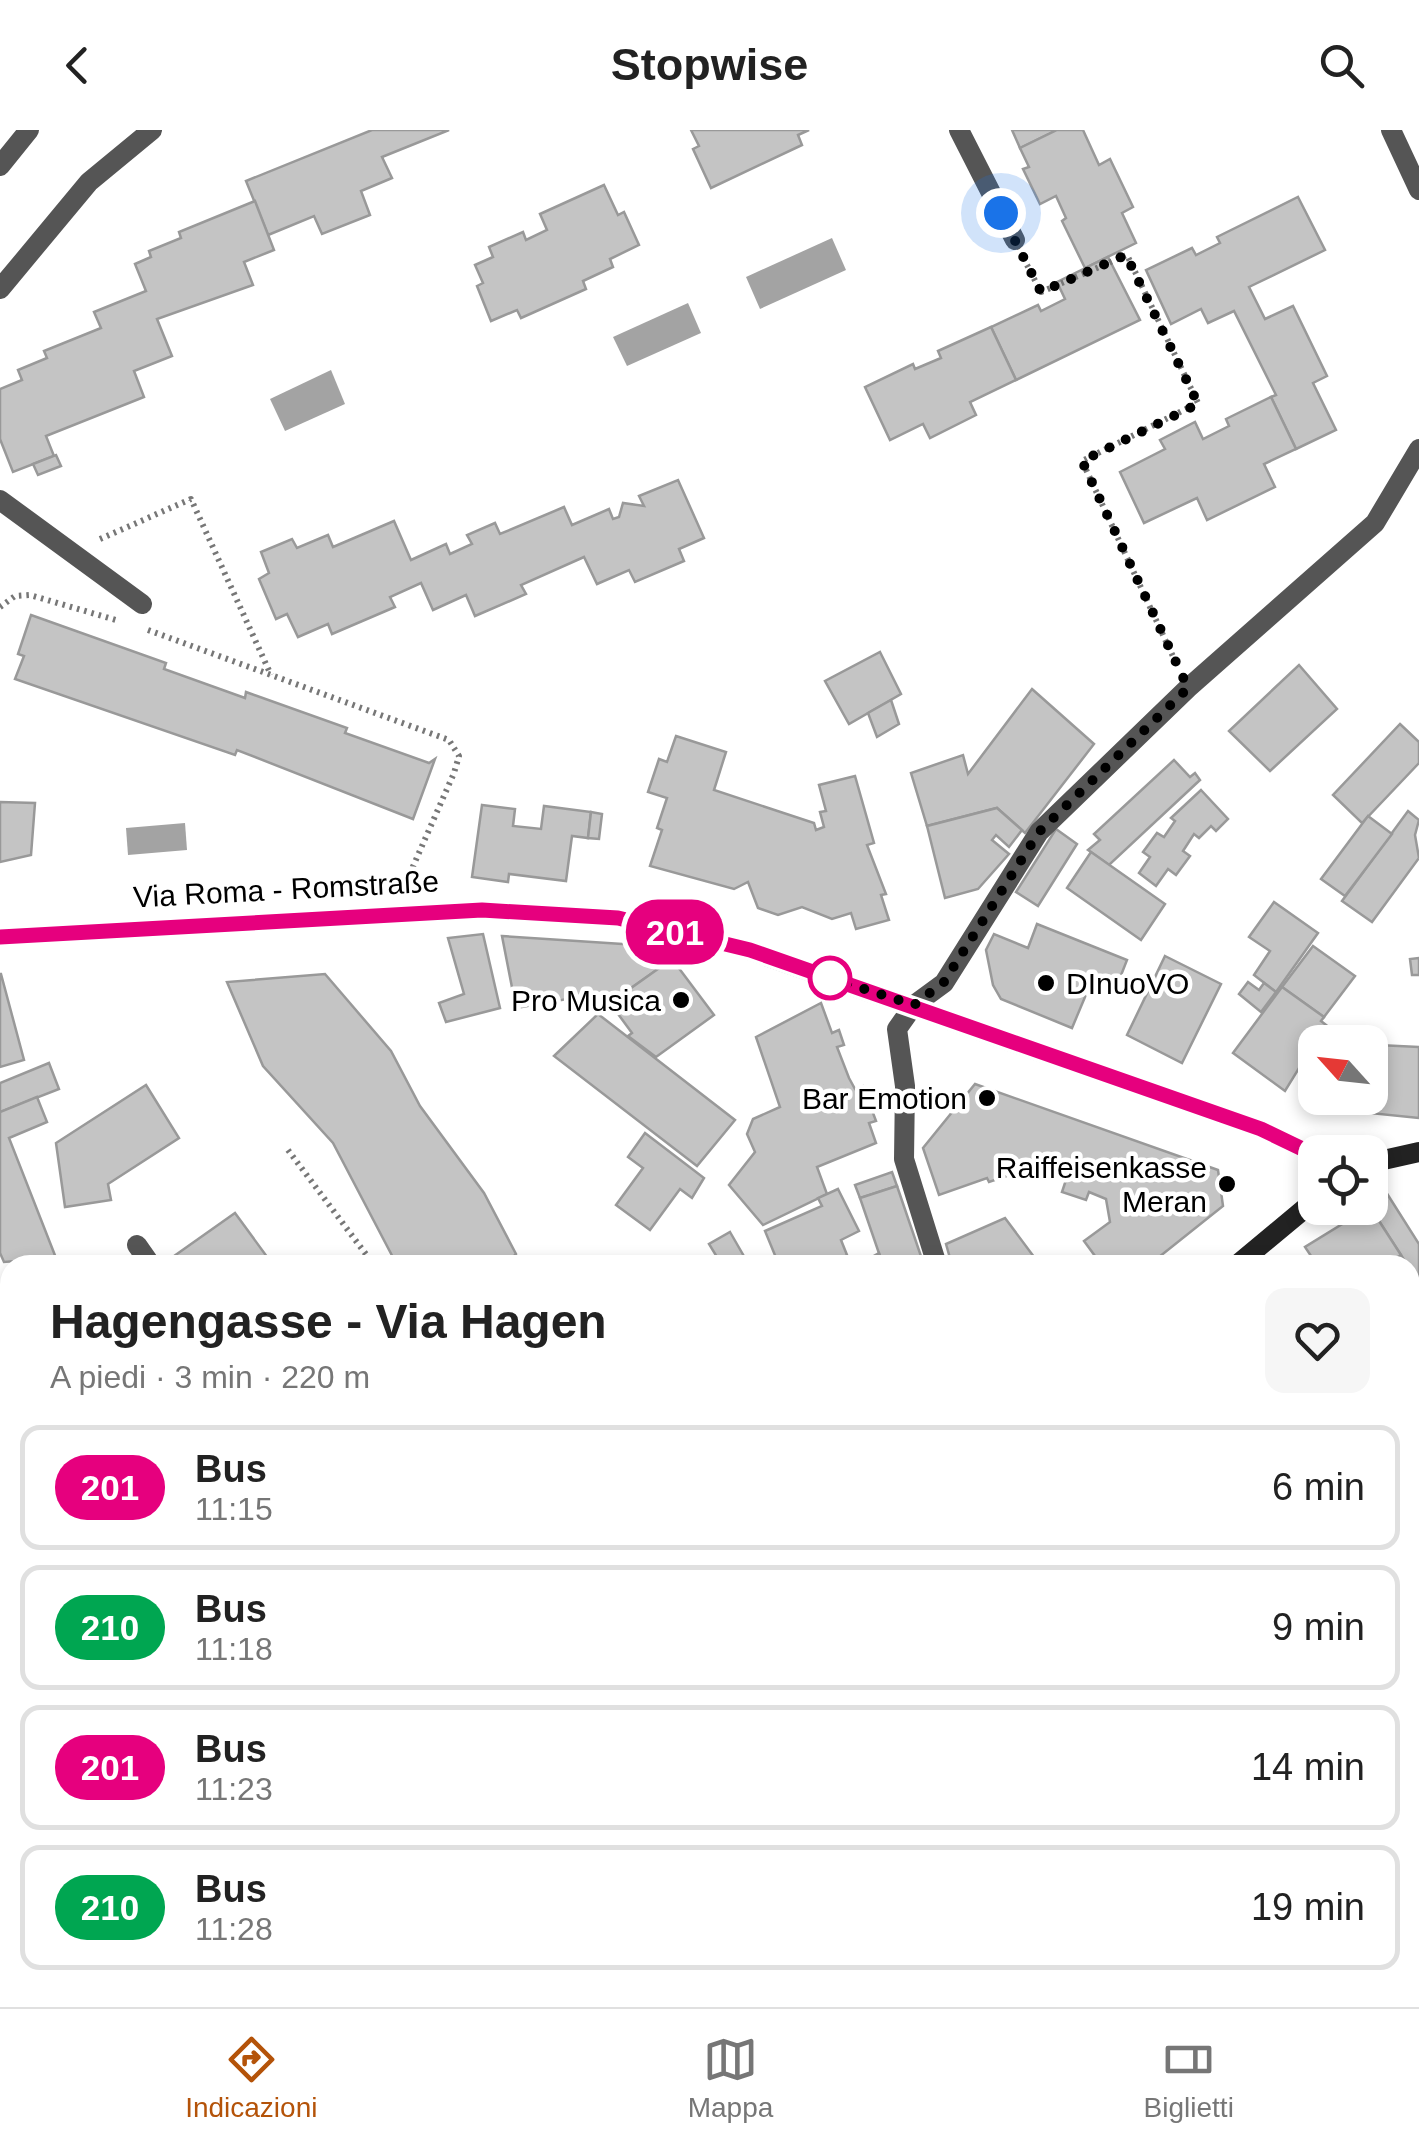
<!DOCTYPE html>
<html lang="it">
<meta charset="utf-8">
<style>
:root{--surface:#fff;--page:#f6f6f6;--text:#222;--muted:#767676;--line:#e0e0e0;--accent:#b45309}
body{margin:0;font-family:Arial,sans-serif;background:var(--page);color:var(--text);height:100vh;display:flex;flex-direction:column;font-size:38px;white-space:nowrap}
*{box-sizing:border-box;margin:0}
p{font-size:32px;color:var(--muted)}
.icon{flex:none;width:55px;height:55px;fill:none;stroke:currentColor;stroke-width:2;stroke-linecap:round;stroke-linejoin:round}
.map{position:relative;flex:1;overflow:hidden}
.drawer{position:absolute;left:0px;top:1125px;width:1420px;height:752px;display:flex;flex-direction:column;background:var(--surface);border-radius:30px 30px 0 0;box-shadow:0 5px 15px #0003}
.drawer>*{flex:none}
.badge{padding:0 20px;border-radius:32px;font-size:35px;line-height:65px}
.needle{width:65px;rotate:297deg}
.controls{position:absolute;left:1298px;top:895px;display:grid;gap:20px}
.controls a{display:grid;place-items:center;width:90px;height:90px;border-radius:20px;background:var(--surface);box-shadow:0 5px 15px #0003;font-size:50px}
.you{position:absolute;width:50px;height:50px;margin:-25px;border:8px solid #fff;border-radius:50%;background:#1a73e8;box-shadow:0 0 0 15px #1a73e833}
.map>.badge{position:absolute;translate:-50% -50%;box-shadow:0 0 0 5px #fff}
.round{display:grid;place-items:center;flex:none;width:105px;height:105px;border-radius:20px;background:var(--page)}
.overview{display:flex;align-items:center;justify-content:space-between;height:170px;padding:0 50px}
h1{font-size:48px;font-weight:600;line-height:75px}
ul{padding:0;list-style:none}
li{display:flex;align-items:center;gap:30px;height:125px;margin:0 20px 15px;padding:0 30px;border:5px solid var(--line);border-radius:20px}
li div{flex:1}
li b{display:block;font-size:38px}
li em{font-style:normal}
li .badge{min-width:110px;font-weight:700;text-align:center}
header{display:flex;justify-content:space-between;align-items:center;height:130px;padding:0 50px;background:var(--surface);font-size:45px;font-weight:600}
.tab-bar{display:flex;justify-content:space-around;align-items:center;height:140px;border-top:2px solid var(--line);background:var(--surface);font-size:28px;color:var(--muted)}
.tab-bar a{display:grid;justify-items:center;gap:5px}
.tab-bar .active{color:var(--accent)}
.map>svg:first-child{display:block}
.water{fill:#a3a3a3}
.building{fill:#c4c4c4;stroke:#999;stroke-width:2.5}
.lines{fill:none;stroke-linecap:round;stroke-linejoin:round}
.path{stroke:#777;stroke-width:6;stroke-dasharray:2.5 5;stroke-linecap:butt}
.lane{stroke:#555;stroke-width:20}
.street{stroke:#555;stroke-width:20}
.secondary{stroke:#222;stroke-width:20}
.line-casing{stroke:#fff;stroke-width:22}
.line{stroke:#e6007e;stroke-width:15}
.walk{stroke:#000;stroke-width:10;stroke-dasharray:0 18}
.stop-dot{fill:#fff;stroke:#e6007e;stroke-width:5}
.poi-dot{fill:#000;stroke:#fff;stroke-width:4}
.labels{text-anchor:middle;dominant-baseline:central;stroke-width:9;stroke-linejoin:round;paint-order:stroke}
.street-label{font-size:30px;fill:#000;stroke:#fff}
.poi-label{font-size:30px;fill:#000;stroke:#fff;text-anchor:end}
</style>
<header><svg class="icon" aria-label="back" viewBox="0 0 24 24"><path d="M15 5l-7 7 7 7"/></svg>Stopwise<svg class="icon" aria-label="search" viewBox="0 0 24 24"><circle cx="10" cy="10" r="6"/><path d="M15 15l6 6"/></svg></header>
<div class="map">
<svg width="1419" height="1877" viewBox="0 0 1419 1877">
<rect width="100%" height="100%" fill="#fff"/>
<g class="water">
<path d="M 832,108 L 846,140 L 760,179 L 746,147 Z"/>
<path d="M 688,173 L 701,203 L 627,236 L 613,207 Z"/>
<path d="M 331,240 L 345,274 L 285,301 L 270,269 Z"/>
<path d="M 185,693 L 187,720 L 128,725 L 126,698 Z"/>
</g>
<g class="building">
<path d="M 372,0 L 449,0 L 382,27 L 392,48 L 361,61 L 370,85 L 322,104 L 314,86 L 268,105 L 246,51 Z"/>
<path d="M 691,0 L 809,0 L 798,5 L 802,15 L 711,58 L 693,19 L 699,16 Z"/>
<path d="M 1012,0 L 1057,0 L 1020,18 Z"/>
<path d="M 1057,0 L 1083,0 L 1099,35 L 1110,29 L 1133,77 L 1122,83 L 1136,113 L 1085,138 L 1062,91 L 1066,88 L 1056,66 L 1040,74 L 1023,39 L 1029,37 L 1020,18 Z"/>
<path d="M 604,55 L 618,85 L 624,82 L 639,115 L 610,129 L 613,137 L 583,151 L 586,159 L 521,188 L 517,180 L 491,191 L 477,156 L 483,153 L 475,135 L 493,127 L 489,117 L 523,102 L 526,110 L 547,100 L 540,84 Z"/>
<path d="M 1298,67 L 1325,120 L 1249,157 L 1265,189 L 1293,176 L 1327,246 L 1313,253 L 1336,300 L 1296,319 L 1271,267 L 1276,265 L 1234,181 L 1208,193 L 1201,179 L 1171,194 L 1146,140 L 1192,118 L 1196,125 L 1220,113 L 1217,107 Z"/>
<path d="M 255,71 L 274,120 L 244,132 L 253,155 L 157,189 L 172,226 L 134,241 L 144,267 L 46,306 L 54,326 L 13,342 L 0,309 L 0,259 L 22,250 L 18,240 L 47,228 L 44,221 L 101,198 L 94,182 L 146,161 L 135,134 L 151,127 L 149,121 L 181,108 L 179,102 Z"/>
<path d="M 1108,127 L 1140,190 L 1016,250 L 991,197 L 1038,175 L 1041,181 L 1065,169 L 1057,152 Z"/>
<path d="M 991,197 L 1016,250 L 970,272 L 976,285 L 930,308 L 923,294 L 890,310 L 865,257 L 913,234 L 915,239 L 941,228 L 938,221 Z"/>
<path d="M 1271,267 L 1296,319 L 1264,334 L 1275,357 L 1207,390 L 1197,368 L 1144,393 L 1120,342 L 1165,319 L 1160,310 L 1195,292 L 1203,309 L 1229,296 L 1226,289 Z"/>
<path d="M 56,325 L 61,336 L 38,345 L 33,334 Z"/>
<path d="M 678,350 L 704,408 L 679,419 L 684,431 L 635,452 L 629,440 L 597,454 L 584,427 L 521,455 L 526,464 L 475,486 L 466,465 L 433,480 L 421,453 L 390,467 L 395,477 L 332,504 L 328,494 L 298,507 L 287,484 L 276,489 L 259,449 L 269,443 L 261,422 L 292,409 L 297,418 L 328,405 L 333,417 L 394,391 L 411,430 L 446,414 L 450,424 L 472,414 L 467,405 L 495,393 L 500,404 L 564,377 L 572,395 L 609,379 L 613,389 L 619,387 L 623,373 L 644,376 L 639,366 Z"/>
<path d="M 31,485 L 166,533 L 164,539 L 245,568 L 246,562 L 347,598 L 345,603 L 429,633 L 435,629 L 413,689 L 237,620 L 235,625 L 15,549 L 24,526 L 18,524 Z"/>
<path d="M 880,522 L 901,564 L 849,594 L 825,551 Z"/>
<path d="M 1299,535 L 1337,579 L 1270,641 L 1229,601 Z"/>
<path d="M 1032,559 L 1094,614 L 1025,703 L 997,678 L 927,696 L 911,643 L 963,625 L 968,644 Z"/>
<path d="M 891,570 L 899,594 L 877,607 L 868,583 Z"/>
<path d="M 1400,594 L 1419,612 L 1419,633 L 1362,693 L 1333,665 Z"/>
<path d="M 676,606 L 726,622 L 714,660 L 814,693 L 816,700 L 824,697 L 820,682 L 826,681 L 819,655 L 855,646 L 874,713 L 867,715 L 886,764 L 881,765 L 889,790 L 856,799 L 851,783 L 832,789 L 802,777 L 778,785 L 758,778 L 748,752 L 734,759 L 650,736 L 662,700 L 657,698 L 667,668 L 648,662 L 659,629 L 667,632 Z"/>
<path d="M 1174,630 L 1190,647 L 1195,643 L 1200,650 L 1109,735 L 1088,720 L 1100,710 L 1094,704 Z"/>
<path d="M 1201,660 L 1228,689 L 1216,701 L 1211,696 L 1199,708 L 1194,704 L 1183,721 L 1190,726 L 1176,745 L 1168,739 L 1156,756 L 1139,743 L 1150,727 L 1143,722 L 1157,703 L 1164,707 L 1175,691 L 1171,688 Z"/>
<path d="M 0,672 L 35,673 L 31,725 L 0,732 Z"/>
<path d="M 482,675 L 515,679 L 513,696 L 541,699 L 544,676 L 591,682 L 588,708 L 572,706 L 566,751 L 509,744 L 508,752 L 472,747 Z"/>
<path d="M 997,678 L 1022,700 L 1009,717 L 996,705 L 992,710 L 1009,724 L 978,759 L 945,768 L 927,696 Z"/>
<path d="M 1408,681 L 1419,690 L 1415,705 L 1419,728 L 1372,792 L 1342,771 Z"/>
<path d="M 591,682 L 602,684 L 599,709 L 588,708 Z"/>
<path d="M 1368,686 L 1392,704 L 1345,766 L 1321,749 Z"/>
<path d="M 1056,699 L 1077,714 L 1038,776 L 1016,762 Z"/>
<path d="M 1091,722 L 1165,774 L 1141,810 L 1067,758 Z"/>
<path d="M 1274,772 L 1318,803 L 1276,862 L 1254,845 L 1270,821 L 1249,807 Z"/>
<path d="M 1037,794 L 1127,830 L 1116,858 L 1093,848 L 1072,898 L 1001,869 L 993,855 L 986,820 L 994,804 L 1028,818 Z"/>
<path d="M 483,804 L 500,878 L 446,892 L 439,873 L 464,864 L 448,808 Z"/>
<path d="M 502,806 L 653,816 L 672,829 L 610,873 L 601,863 L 516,878 Z"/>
<path d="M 1313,816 L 1355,846 L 1324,887 L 1282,857 Z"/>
<path d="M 1165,826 L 1221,854 L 1182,933 L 1127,905 Z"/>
<path d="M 1419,828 L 1419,845 L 1412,845 L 1410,829 Z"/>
<path d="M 672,829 L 714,885 L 656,927 L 628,906 L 632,903 L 610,873 Z"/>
<path d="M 1,844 L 24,930 L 0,937 L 0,844 Z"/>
<path d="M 325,844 L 391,921 L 420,976 L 484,1063 L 516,1124 L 505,1135 L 397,1135 L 333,1013 L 263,936 L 227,852 Z"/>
<path d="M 1248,852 L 1259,860 L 1264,853 L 1276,862 L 1261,882 L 1239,864 Z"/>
<path d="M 1282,857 L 1324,887 L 1321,891 L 1330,898 L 1315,912 L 1285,961 L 1233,923 Z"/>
<path d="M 821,873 L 832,903 L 839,900 L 844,915 L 837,917 L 849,948 L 855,959 L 863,956 L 876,991 L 869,993 L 876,1013 L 817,1037 L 827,1064 L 763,1095 L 729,1055 L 755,1022 L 747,1004 L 753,989 L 780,977 L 756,907 Z"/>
<path d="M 598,884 L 735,990 L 697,1036 L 554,926 Z"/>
<path d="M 1378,915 L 1419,917 L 1419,988 L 1340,980 L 1341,968 L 1370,968 Z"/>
<path d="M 49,933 L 59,959 L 0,982 L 0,953 Z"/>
<path d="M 975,954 L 1218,1040 L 1223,1076 L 1149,1135 L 1093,1135 L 1089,1130 L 1095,1126 L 1084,1111 L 1110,1092 L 1106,1069 L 1089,1062 L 1086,1070 L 1062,1062 L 1066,1050 L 1010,1031 L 1006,1032 L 1010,1045 L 989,1052 L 987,1048 L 939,1065 L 923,1018 Z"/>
<path d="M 146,955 L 179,1008 L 108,1054 L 111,1070 L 65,1077 L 56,1013 Z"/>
<path d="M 37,967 L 47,992 L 9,1008 L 56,1128 L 4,1132 L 0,1123 L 0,982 Z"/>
<path d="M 645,1003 L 704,1048 L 692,1068 L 680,1059 L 650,1100 L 616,1075 L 643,1038 L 628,1027 Z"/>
<path d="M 892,1042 L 897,1056 L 860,1068 L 855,1055 Z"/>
<path d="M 897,1056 L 924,1135 L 883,1135 L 860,1068 Z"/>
<path d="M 838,1059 L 859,1101 L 841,1110 L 847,1125 L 828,1135 L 779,1135 L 765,1101 L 822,1076 L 818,1068 Z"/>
<path d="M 1386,1062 L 1419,1114 L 1419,1153 L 1370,1077 Z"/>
<path d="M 1370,1077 L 1401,1125 L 1386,1135 L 1317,1135 L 1305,1117 Z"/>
<path d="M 235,1083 L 273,1135 L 170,1135 L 167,1131 Z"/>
<path d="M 1005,1088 L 1040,1135 L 952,1135 L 946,1114 Z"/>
<path d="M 730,1102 L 749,1135 L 702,1135 L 717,1127 L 709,1114 Z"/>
<path d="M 879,1123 L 883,1135 L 862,1135 L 861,1133 Z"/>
<path d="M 1410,1693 L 1419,1712 L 1419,1750 L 1410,1755 Z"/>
<path d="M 10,1827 L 10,1868 L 84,1868 L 89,1877 L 0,1877 L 0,1831 Z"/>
<path d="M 99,1868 L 167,1868 L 168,1877 L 100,1877 Z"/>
<path d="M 770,1868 L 896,1868 L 878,1877 L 775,1877 Z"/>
<path d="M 1063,1868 L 1072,1868 L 1077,1877 L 1052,1877 Z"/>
</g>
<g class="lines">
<g class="path">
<path d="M 1027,135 L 1041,162 L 1127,125 L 1198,273 L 1082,331 L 1177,535"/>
<path d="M 100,409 L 191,369 L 271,545"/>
<path d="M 0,477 L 15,466 L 30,465 L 116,490"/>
<path d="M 148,500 L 449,610 L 459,626 L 454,643 L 404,757"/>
<path d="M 288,1020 L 374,1135"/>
<path d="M 1252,1868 L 1253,1877"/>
</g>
<g class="lane">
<path d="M 959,0 L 1015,110"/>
<path d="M 0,159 L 89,52 L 152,0"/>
<path d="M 0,370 L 142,474"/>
<path d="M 137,1115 L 151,1135"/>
</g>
<g class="street">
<path d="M 1391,0 L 1419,60"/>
<path d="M 0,36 L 29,0"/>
<path d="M 937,1135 L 904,1029 L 905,956 L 897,899 L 914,875 L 944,853 L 1039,702 L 1188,558 L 1375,393 L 1419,319"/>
<path d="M 1410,1517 L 1419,1545"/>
<path d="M 381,1868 L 385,1877"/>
</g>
<g class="secondary">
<path d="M 0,807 L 483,780 L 618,788 L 749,820 L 1261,999 L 1315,1025"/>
<path d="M 1370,1033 L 1419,1022"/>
<path d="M 1237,1135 L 1315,1070"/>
<path d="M 0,1799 L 10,1797"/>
</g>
</g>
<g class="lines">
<defs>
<path id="line" d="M 0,807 L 482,780 L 618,788 L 750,820 L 1261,999 L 1315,1025"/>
</defs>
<use href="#line" class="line-casing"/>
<use href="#line" class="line"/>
<path class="walk" d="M 830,848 L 914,875 L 944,852 L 1039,702 L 1188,558 L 1082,331 L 1198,274 L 1126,125 L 1041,162 L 1001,83"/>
</g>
<circle class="stop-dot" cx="830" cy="848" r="20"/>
<g class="poi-dot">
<circle cx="1046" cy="853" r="10"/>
<circle cx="681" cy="870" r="10"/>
<circle cx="987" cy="968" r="10"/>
<circle cx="1227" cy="1054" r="10"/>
</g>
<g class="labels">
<g class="street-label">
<text transform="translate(286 759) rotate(-3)">Via Roma - Romstraße</text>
</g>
<g class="poi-label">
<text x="1066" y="853" text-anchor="start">DInuoVO</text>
<text x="661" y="870">Pro Musica</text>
<text x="967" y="968">Bar Emotion</text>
<text x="1207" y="1037">Raiffeisenkasse<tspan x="1207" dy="34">Meran</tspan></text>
</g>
</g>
</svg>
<div class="controls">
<a><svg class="needle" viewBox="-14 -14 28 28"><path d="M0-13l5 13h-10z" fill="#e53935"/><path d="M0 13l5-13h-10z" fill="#767676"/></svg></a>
<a><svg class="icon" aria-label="locate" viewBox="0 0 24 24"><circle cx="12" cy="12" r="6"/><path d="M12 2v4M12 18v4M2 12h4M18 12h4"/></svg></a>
</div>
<div class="you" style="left:1001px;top:83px"></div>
<b class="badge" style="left:675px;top:802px;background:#e6007e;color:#fff">201</b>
<section class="drawer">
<div class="overview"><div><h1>Hagengasse - Via Hagen</h1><p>A piedi · 3 min · 220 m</p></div><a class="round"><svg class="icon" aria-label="heart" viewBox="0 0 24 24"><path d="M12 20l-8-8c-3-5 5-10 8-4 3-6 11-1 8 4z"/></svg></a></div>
<ul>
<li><span class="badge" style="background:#e6007e;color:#fff">201</span><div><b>Bus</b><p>11:15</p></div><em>6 min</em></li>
<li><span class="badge" style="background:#00a651;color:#fff">210</span><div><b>Bus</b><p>11:18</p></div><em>9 min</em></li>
<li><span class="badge" style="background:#e6007e;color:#fff">201</span><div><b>Bus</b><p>11:23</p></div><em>14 min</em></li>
<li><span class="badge" style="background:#00a651;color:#fff">210</span><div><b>Bus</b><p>11:28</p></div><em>19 min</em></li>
</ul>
</section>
</div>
<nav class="tab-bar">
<a class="active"><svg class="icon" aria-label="directions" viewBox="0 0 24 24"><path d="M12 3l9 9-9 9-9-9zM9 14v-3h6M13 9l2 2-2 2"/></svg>Indicazioni</a>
<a><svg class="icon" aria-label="map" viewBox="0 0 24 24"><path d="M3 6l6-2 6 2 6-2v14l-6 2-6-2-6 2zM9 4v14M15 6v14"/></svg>Mappa</a>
<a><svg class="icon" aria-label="tickets" viewBox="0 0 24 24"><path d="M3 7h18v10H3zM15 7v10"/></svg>Biglietti</a>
</nav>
